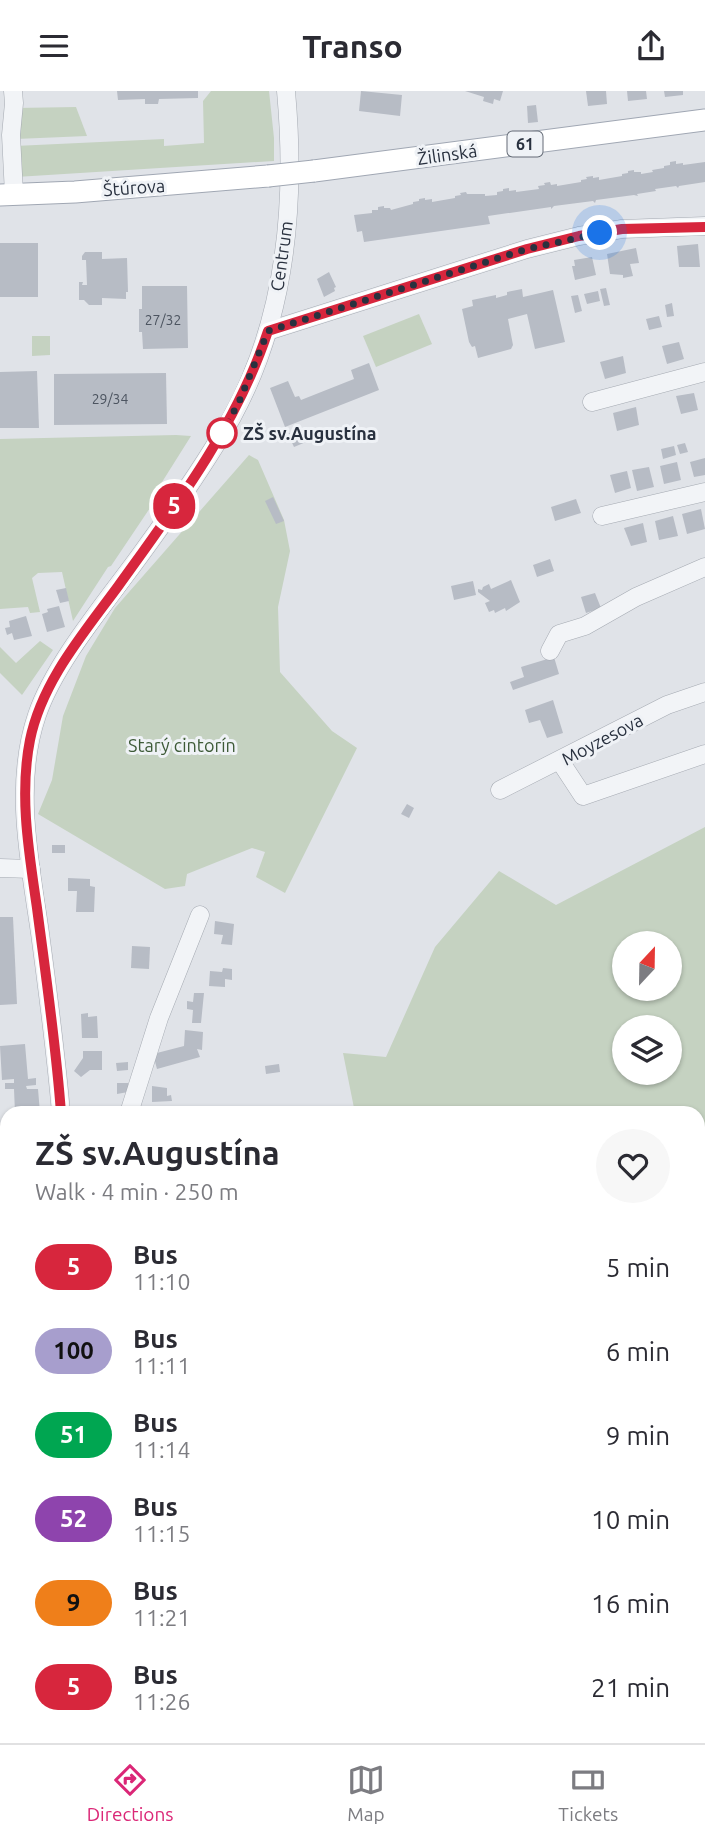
<!DOCTYPE html>
<meta charset="utf-8">
<style>
:root{--surface:#fff;--page:#f7f7f7;--text:#2b2b33;--muted:#7c7c81;--line:#e1e1e2;--accent:#db2777}
body{margin:0;font-family:Ubuntu,sans-serif;background:var(--page);color:var(--text);height:100vh;display:flex;flex-direction:column;font-size:26px;white-space:nowrap}
*{box-sizing:border-box;margin:0}
p{font-size:23px;color:var(--muted)}
.icon{flex:none;width:38px;height:38px;fill:none;stroke:currentColor;stroke-width:2;stroke-linecap:round;stroke-linejoin:round}
.map{position:relative;flex:1;overflow:hidden}
.panel{position:absolute;left:0px;top:1015px;width:705px;height:637px;display:flex;flex-direction:column;background:var(--surface);border-radius:21px 21px 0 0;box-shadow:0 2px 5px #0004}
.panel>*{flex:none}
.badge{padding:0 14px;border-radius:23px;font-size:24px;line-height:46px}
.needle{width:46px;rotate:22deg}
.tools{position:absolute;left:612px;top:840px;display:grid;gap:14px}
.tools a{display:grid;place-items:center;width:70px;height:70px;border-radius:50%;background:var(--surface);box-shadow:0 2px 5px #0004;font-size:35px}
.you{position:absolute;width:35px;height:35px;margin:-18px;border:5px solid #fff;border-radius:50%;background:#1a73e8;box-shadow:0 0 0 10px #1a73e833}
.map>.badge{position:absolute;translate:-50% -50%;box-shadow:0 0 0 4px #fff}
.round{display:grid;place-items:center;flex:none;width:74px;height:74px;border-radius:37px;background:var(--page)}
.head{display:flex;align-items:center;justify-content:space-between;height:119px;padding:0 35px}
h1{font-size:33px;font-weight:700;line-height:52px}
ul{padding:0;list-style:none}
li{display:flex;align-items:center;gap:21px;height:84px;padding:0 35px}
li div{flex:1}
li b{display:block;font-size:26px}
li em{font-style:normal}
li .badge{min-width:77px;font-weight:700;text-align:center}
header{display:flex;justify-content:space-between;align-items:center;height:91px;padding:0 35px;background:var(--surface);font-size:32px;font-weight:700}
.menu{display:flex;justify-content:space-around;align-items:center;height:98px;border-top:2px solid var(--line);background:var(--surface);font-size:19px;color:var(--muted)}
.menu a{display:grid;justify-items:center;gap:4px}
.menu .on{color:var(--accent)}
.map>svg:first-child{display:block}
.green{fill:#c5d2c1;fill-rule:evenodd}
.building{fill:#b7bcc5}
.lines{fill:none;stroke-linecap:round;stroke-linejoin:round}
.minor-casing{stroke:#a5aab2;stroke-width:19}
.major-casing{stroke:#a0a7b3;stroke-width:23}
.minor{stroke:#f2f4f7;stroke-width:18}
.major{stroke:#fff;stroke-width:21}
.major-bridge-casing{stroke:#a0a7b3;stroke-width:23;stroke-linecap:butt}
.major-bridge{stroke:#fff;stroke-width:21}
.line-casing{stroke:#fff;stroke-width:16}
.line{stroke:#d7263d;stroke-width:10}
.walk{stroke:#29313f;stroke-width:7;stroke-dasharray:0 12.6}
.stop-dot{fill:#fff;stroke:#d7263d;stroke-width:3.5}
.labels{text-anchor:middle;dominant-baseline:central;stroke-width:6;stroke-linejoin:round;paint-order:stroke}
.number-label{font-size:14px;fill:#4c5460}
.shield{fill:#eff2f6;stroke:#646b76;stroke-width:2}
.shield-label{font-size:16px;font-weight:bold;fill:#29313f}
.street-label{font-size:18px;fill:#29313f;stroke:#eff2f6}
.stop-label{font-size:18px;font-weight:bold;fill:#29313f;stroke:#eff2f6;text-anchor:start}
.park-label{font-size:18px;fill:#3d5a37;stroke:#eff2f6}
</style>
<header><svg class="icon" aria-label="menu" viewBox="0 0 24 24"><path d="M4 6h16M4 12h16M4 18h16"/></svg>Transo<svg class="icon" aria-label="share" viewBox="0 0 24 24"><path d="M12 15V3M7 8l5-5 5 5M5 13v7h14v-7"/></svg></header>
<div class="map">
<svg width="705" height="1652" viewBox="0 0 705 1652">
<rect width="100%" height="100%" fill="#e0e3e8"/>
<g class="green">
<path d="M 211,0 L 269,0 L 274,47 L 274,70 L 16,86 L 15,55 L 164,48 L 164,55 L 204,52 L 203,10 Z"/>
<path d="M 76,16 L 87,45 L 16,48 L 16,17 Z"/>
<path d="M 419,223 L 432,253 L 376,276 L 363,245 Z"/>
<path d="M 50,245 L 50,264 L 32,265 L 32,245 Z"/>
<path d="M 176,344 L 191,345 L 152,407 L 156,408 L 111,475 L 108,476 L 73,530 L 62,481 L 38,482 L 32,487 L 40,521 L 30,522 L 28,516 L 0,518 L 0,348 Z"/>
<path d="M 249,364 L 258,369 L 284,429 L 290,460 L 278,516 L 280,581 L 332,640 L 357,657 L 285,802 L 256,786 L 265,761 L 252,757 L 187,783 L 185,795 L 165,798 L 38,723 L 52,689 L 63,625 L 86,565 L 115,517 Z"/>
<path d="M 40,550 L 53,559 L 22,604 L 0,582 L 0,556 L 16,572 Z"/>
<path d="M 705,736 L 705,1652 L 377,1652 L 377,1645 L 698,1645 L 698,1022 L 355,1022 L 343,962 L 386,966 L 435,856 L 499,780 L 556,814 ZM 625,852 L 670,852 L 670,898 L 625,898 ZM 625,936 L 670,936 L 670,982 L 625,982 Z"/>
<path d="M 181,1645 L 351,1645 L 351,1652 L 182,1652 Z"/>
</g>
<g class="building">
<path d="M 117,0 L 198,0 L 198,7 L 159,8 L 158,13 L 145,13 L 145,8 L 118,9 Z"/>
<path d="M 361,0 L 402,4 L 400,25 L 359,20 Z"/>
<path d="M 465,0 L 503,0 L 500,10 L 494,8 L 493,13 L 483,10 L 484,6 Z"/>
<path d="M 586,0 L 606,0 L 607,13 L 588,15 Z"/>
<path d="M 627,0 L 646,0 L 647,8 L 628,10 Z"/>
<path d="M 664,0 L 683,0 L 683,4 L 665,6 Z"/>
<path d="M 536,14 L 538,31 L 528,32 L 527,15 Z"/>
<path d="M 676,70 L 676,73 L 683,72 L 683,74 L 705,71 L 705,91 L 679,95 L 678,97 L 676,95 L 655,98 L 656,100 L 637,103 L 638,105 L 634,104 L 596,109 L 595,112 L 593,110 L 554,115 L 551,118 L 551,116 L 488,125 L 490,133 L 364,151 L 362,140 L 357,141 L 354,124 L 372,122 L 372,119 L 378,119 L 378,116 L 384,115 L 384,117 L 390,117 L 391,119 L 413,113 L 413,111 L 419,110 L 419,108 L 425,107 L 425,109 L 432,108 L 432,111 L 455,107 L 455,105 L 461,104 L 460,102 L 466,101 L 467,103 L 485,103 L 485,105 L 497,104 L 497,101 L 503,100 L 503,98 L 509,97 L 509,100 L 516,99 L 516,101 L 539,98 L 538,95 L 545,94 L 544,92 L 550,91 L 551,94 L 557,93 L 557,95 L 581,91 L 581,89 L 587,88 L 586,86 L 593,85 L 593,87 L 599,86 L 599,89 L 622,85 L 622,83 L 628,82 L 628,80 L 634,79 L 634,81 L 641,81 L 641,83 L 653,81 L 652,79 L 664,77 L 664,75 L 670,74 L 670,71 Z"/>
<rect x="0" y="152" width="38" height="54"/>
<path d="M 698,153 L 700,176 L 679,176 L 677,155 Z"/>
<path d="M 636,157 L 639,172 L 630,173 L 633,185 L 623,187 L 623,184 L 610,183 L 607,163 Z"/>
<path d="M 85,161 L 102,161 L 102,168 L 127,167 L 128,201 L 126,201 L 126,208 L 102,207 L 102,214 L 89,214 L 84,209 L 79,209 L 79,191 L 83,191 L 82,194 L 87,194 L 86,169 L 82,169 L 82,165 Z"/>
<path d="M 592,166 L 596,184 L 575,189 L 572,175 L 575,175 L 574,169 Z"/>
<path d="M 329,181 L 336,196 L 334,197 L 335,200 L 324,206 L 317,188 Z"/>
<path d="M 142,195 L 187,195 L 188,257 L 143,258 L 142,241 L 139,241 L 139,218 L 142,218 Z"/>
<path d="M 606,197 L 610,214 L 604,215 L 600,198 Z"/>
<path d="M 522,198 L 523,206 L 553,199 L 565,251 L 535,258 L 527,223 L 508,228 L 513,254 L 511,258 L 478,267 L 475,255 L 472,256 L 469,251 L 462,218 L 473,215 L 472,209 L 496,204 L 496,207 L 507,204 L 507,201 Z"/>
<path d="M 598,200 L 600,210 L 587,213 L 584,203 Z"/>
<path d="M 578,204 L 582,220 L 575,222 L 571,205 Z"/>
<path d="M 672,212 L 674,225 L 667,226 L 665,214 Z"/>
<path d="M 659,225 L 662,236 L 649,239 L 646,228 Z"/>
<path d="M 679,251 L 684,268 L 667,273 L 662,255 Z"/>
<path d="M 623,265 L 626,282 L 605,288 L 600,271 Z"/>
<path d="M 369,272 L 379,299 L 285,336 L 270,297 L 288,290 L 295,306 L 299,305 L 301,309 L 354,288 L 351,279 Z"/>
<path d="M 37,280 L 39,337 L 0,337 L 0,281 Z"/>
<path d="M 166,282 L 167,333 L 54,334 L 54,283 Z"/>
<path d="M 694,302 L 698,319 L 681,323 L 676,305 Z"/>
<path d="M 636,316 L 639,334 L 617,340 L 613,322 Z"/>
<path d="M 301,337 L 306,351 L 294,356 L 288,343 Z"/>
<path d="M 685,352 L 688,361 L 680,363 L 677,354 Z"/>
<path d="M 674,355 L 676,364 L 663,368 L 661,358 Z"/>
<path d="M 705,367 L 705,384 L 694,386 L 690,371 Z"/>
<path d="M 677,371 L 681,389 L 664,393 L 660,375 Z"/>
<path d="M 649,376 L 654,396 L 637,400 L 632,379 Z"/>
<path d="M 627,380 L 631,397 L 615,402 L 610,384 Z"/>
<path d="M 273,406 L 284,430 L 276,433 L 265,410 Z"/>
<path d="M 576,408 L 581,422 L 555,430 L 551,416 Z"/>
<path d="M 701,418 L 705,438 L 687,443 L 682,423 Z"/>
<path d="M 673,425 L 678,445 L 659,449 L 655,430 Z"/>
<path d="M 643,432 L 647,451 L 631,455 L 624,437 Z"/>
<path d="M 550,468 L 554,480 L 537,486 L 533,474 Z"/>
<path d="M 511,489 L 520,511 L 506,520 L 505,517 L 495,522 L 494,519 L 489,521 L 485,512 L 490,510 L 478,501 L 478,498 L 482,499 L 483,496 L 489,493 L 491,498 Z"/>
<path d="M 473,490 L 476,504 L 454,509 L 451,495 Z"/>
<path d="M 66,497 L 69,510 L 60,512 L 56,499 Z"/>
<path d="M 595,502 L 601,517 L 586,522 L 581,506 Z"/>
<path d="M 59,515 L 65,536 L 47,541 L 42,523 L 48,521 L 47,518 Z"/>
<path d="M 26,525 L 32,545 L 14,549 L 12,542 L 7,544 L 5,537 L 10,536 L 9,530 Z"/>
<path d="M 554,566 L 559,583 L 513,599 L 510,591 L 524,586 L 521,576 Z"/>
<path d="M 553,609 L 563,642 L 547,647 L 540,629 L 529,632 L 525,619 Z"/>
<path d="M 407,713 L 414,717 L 409,727 L 401,723 Z"/>
<rect x="52" y="754" width="13" height="8"/>
<path d="M 68,787 L 90,788 L 90,795 L 95,796 L 94,821 L 76,821 L 77,800 L 68,800 Z"/>
<path d="M 0,826 L 13,826 L 17,913 L 0,914 Z"/>
<path d="M 215,830 L 234,833 L 232,854 L 221,853 L 223,844 L 214,843 Z"/>
<path d="M 132,855 L 150,856 L 149,878 L 131,877 Z"/>
<path d="M 223,877 L 232,878 L 232,889 L 225,888 L 225,896 L 209,895 L 210,880 L 222,881 Z"/>
<path d="M 194,902 L 204,902 L 201,932 L 192,932 L 193,919 L 187,918 L 187,910 L 193,911 Z"/>
<path d="M 88,922 L 88,926 L 97,925 L 98,947 L 82,947 L 81,923 Z"/>
<path d="M 185,939 L 203,941 L 202,959 L 197,958 L 200,966 L 157,978 L 153,963 L 184,955 Z"/>
<path d="M 25,953 L 28,988 L 36,987 L 36,994 L 26,995 L 27,998 L 38,998 L 40,1022 L 15,1022 L 14,998 L 5,998 L 5,992 L 14,992 L 14,988 L 2,989 L 0,955 Z"/>
<path d="M 83,960 L 102,960 L 102,979 L 90,979 L 81,986 L 74,980 L 83,967 Z"/>
<path d="M 128,971 L 128,979 L 117,980 L 116,972 Z"/>
<path d="M 279,973 L 280,981 L 266,983 L 265,975 Z"/>
<path d="M 117,992 L 128,992 L 128,1001 L 117,1003 Z"/>
<path d="M 152,995 L 167,997 L 167,1005 L 171,1004 L 172,1010 L 152,1011 Z"/>
<path d="M 179,1016 L 180,1022 L 146,1022 L 146,1020 Z"/>
<path d="M 0,1059 L 7,1066 L 7,1092 L 3,1088 L 0,1090 Z"/>
<path d="M 7,1382 L 7,1413 L 2,1413 L 0,1383 Z"/>
<path d="M 0,1428 L 7,1428 L 7,1451 L 0,1452 Z"/>
<rect x="131" y="1645" width="18" height="7"/>
</g>
<g class="lines">
<defs>
<g id="minor">
<path d="M 13,0 L 14,12 L 11,44 L 14,103"/>
<path d="M 268,240 L 527,158 L 579,145 L 622,138 L 705,135"/>
<path d="M 592,311 L 705,281"/>
<path d="M 602,425 L 705,401"/>
<path d="M 550,560 L 559,543 L 585,535 L 636,506 L 705,476"/>
<path d="M 560,670 L 583,705 L 705,663"/>
<path d="M 500,699 L 667,614 L 705,601"/>
<path d="M 0,777 L 31,778"/>
<path d="M 61,1022 C 56,962 48,902 40,842 C 30,772 13,694 37,624 C 55,571 107,510 141,463 C 173,419 205,374 232,326 C 286,228 296,110 286,0"/>
<path d="M 129,1022 L 159,927 L 200,824"/>
<path d="M 0,1274 L 7,1281"/>
<path d="M 0,1523 L 7,1522"/>
<path d="M 104,1645 L 104,1652"/>
</g>
<g id="major">
<path d="M 314,80 L 705,29"/>
<path d="M 0,104 L 75,101 L 268,85"/>
</g>
</defs>
<use href="#minor" class="minor-casing"/>
<use href="#major" class="major-casing"/>
<use href="#minor" class="minor"/>
<use href="#major" class="major"/>
<defs>
<path id="major-bridge" d="M 268,85 L 314,80"/>
</defs>
<use href="#major-bridge" class="major-bridge-casing"/>
<use href="#major-bridge" class="major-bridge"/>
</g>
<g class="lines">
<defs>
<path id="line" d="M 61,1022 C 56,953 46,886 37,817 C 29,762 19,704 30,649 C 42,590 84,542 119,494 C 176,415 237,334 268,240 L 527,158 L 579,145 L 622,138 L 705,136"/>
</defs>
<use href="#line" class="line-casing"/>
<use href="#line" class="line"/>
<path class="walk" d="M 222,342 L 239,311 L 268,240 L 527,158 L 600,142"/>
</g>
<circle class="stop-dot" cx="222" cy="342" r="14"/>
<g class="labels">
<g class="number-label">
<text x="163" y="229">27/32</text>
<text x="110" y="308">29/34</text>
</g>
<rect class="shield" x="507.5" y="40.5" width="35" height="25" rx="5"/>
<g class="shield-label">
<text x="525" y="53">61</text>
</g>
<g class="street-label">
<text transform="translate(447 63) rotate(-8)">Žilinská</text>
<text transform="translate(134 96) rotate(-4)">Štúrova</text>
<text transform="translate(281 165) rotate(-82)">Centrum</text>
<text transform="translate(602 648) rotate(-28)">Moyzesova</text>
</g>
<g class="stop-label">
<text x="243" y="342">ZŠ sv.Augustína</text>
</g>
<g class="park-label">
<text x="182" y="654">Starý cintorín</text>
</g>
</g>
</svg>
<div class="tools">
<a><svg class="needle" viewBox="-14 -14 28 28"><path d="M0-13l5 13h-10z" fill="#e53935"/><path d="M0 13l5-13h-10z" fill="#7c7c81"/></svg></a>
<a><svg class="icon" aria-label="layers" viewBox="0 0 24 24"><path d="M12 4l9 5-9 5-9-5zM3 14l9 5 9-5"/></svg></a>
</div>
<div class="you" style="left:600px;top:142px"></div>
<b class="badge" style="left:174px;top:415px;background:#d7263d;color:#fff">5</b>
<section class="panel">
<div class="head"><div><h1>ZŠ sv.Augustína</h1><p>Walk · 4 min · 250 m</p></div><a class="round"><svg class="icon" aria-label="heart" viewBox="0 0 24 24"><path d="M12 20l-8-8c-3-5 5-10 8-4 3-6 11-1 8 4z"/></svg></a></div>
<ul>
<li><span class="badge" style="background:#d7263d;color:#fff">5</span><div><b>Bus</b><p>11:10</p></div><em>5 min</em></li>
<li><span class="badge" style="background:#a79ecd;color:#111">100</span><div><b>Bus</b><p>11:11</p></div><em>6 min</em></li>
<li><span class="badge" style="background:#00a651;color:#fff">51</span><div><b>Bus</b><p>11:14</p></div><em>9 min</em></li>
<li><span class="badge" style="background:#8e44ad;color:#fff">52</span><div><b>Bus</b><p>11:15</p></div><em>10 min</em></li>
<li><span class="badge" style="background:#ef7f1a;color:#111">9</span><div><b>Bus</b><p>11:21</p></div><em>16 min</em></li>
<li><span class="badge" style="background:#d7263d;color:#fff">5</span><div><b>Bus</b><p>11:26</p></div><em>21 min</em></li>
</ul>
</section>
</div>
<nav class="menu">
<a class="on"><svg class="icon" aria-label="directions" viewBox="0 0 24 24"><path d="M12 3l9 9-9 9-9-9zM9 14v-3h6M13 9l2 2-2 2"/></svg>Directions</a>
<a><svg class="icon" aria-label="map" viewBox="0 0 24 24"><path d="M3 6l6-2 6 2 6-2v14l-6 2-6-2-6 2zM9 4v14M15 6v14"/></svg>Map</a>
<a><svg class="icon" aria-label="tickets" viewBox="0 0 24 24"><path d="M3 7h18v10H3zM15 7v10"/></svg>Tickets</a>
</nav>
